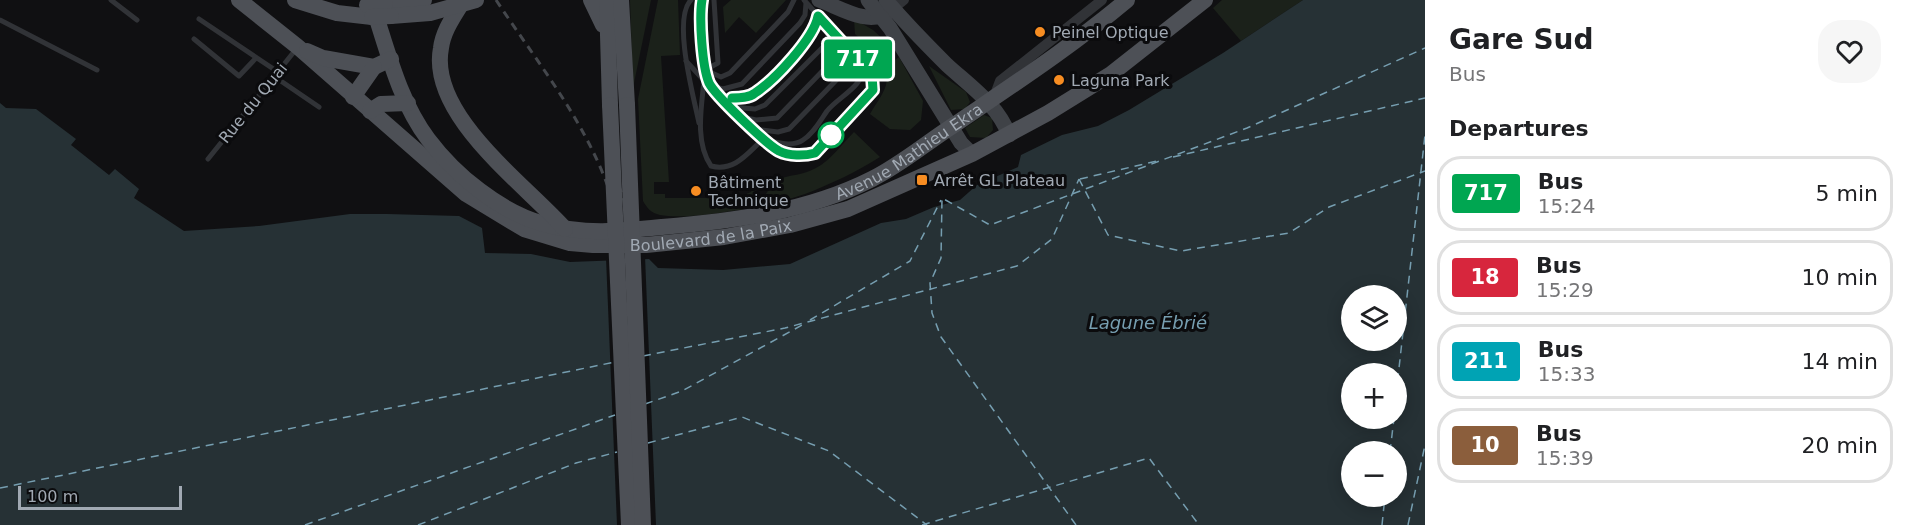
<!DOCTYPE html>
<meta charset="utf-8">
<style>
:root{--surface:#fff;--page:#f6f6f6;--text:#202124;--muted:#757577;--line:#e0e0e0}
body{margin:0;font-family:"DejaVu Sans",sans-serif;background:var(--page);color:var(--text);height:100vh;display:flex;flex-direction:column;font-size:22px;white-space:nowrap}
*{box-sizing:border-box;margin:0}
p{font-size:20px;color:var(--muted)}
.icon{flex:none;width:33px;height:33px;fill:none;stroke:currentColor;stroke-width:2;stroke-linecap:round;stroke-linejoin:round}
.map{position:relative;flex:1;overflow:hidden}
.sheet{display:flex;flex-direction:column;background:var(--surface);width:480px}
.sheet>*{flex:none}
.badge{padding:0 12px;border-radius:4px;font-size:21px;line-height:39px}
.tools{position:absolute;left:1341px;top:285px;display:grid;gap:12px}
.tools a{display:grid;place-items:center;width:66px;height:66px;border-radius:50%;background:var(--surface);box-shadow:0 3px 15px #0003;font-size:30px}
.scale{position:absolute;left:18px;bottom:15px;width:164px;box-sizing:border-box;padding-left:6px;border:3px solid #a1a9b3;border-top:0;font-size:16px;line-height:21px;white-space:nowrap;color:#a1a9b3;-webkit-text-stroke:4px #0b0b0d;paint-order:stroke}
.map>.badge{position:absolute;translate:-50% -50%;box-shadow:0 0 0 3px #fff}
h2{padding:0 24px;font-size:22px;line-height:54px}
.round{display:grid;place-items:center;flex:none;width:63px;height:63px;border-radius:24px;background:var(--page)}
.head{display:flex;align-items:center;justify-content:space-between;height:102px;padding:0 24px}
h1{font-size:28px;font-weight:700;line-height:45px}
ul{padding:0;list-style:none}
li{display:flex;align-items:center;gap:18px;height:75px;margin:0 12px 9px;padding:0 12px;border:3px solid var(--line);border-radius:24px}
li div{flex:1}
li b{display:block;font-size:22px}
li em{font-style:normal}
li .badge{min-width:66px;font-weight:700;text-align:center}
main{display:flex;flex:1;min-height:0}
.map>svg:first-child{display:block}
.green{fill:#1b211a}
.water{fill:#263135;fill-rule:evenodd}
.pier{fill:#101012}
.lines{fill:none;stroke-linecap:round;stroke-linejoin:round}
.ferry{stroke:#769eb0;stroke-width:1.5;stroke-dasharray:8 6;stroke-linecap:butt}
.lane{stroke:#313337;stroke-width:5}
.street{stroke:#313337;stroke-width:10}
.secondary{stroke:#3f4247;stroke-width:15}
.primary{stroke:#4d5056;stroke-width:16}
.rail{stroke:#44474c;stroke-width:3;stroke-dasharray:8 6;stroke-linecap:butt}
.primary-bridge{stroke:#4d5056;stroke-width:16}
.line-casing{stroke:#fff;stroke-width:14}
.line{stroke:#00a651;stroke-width:9}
.poi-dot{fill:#f78d22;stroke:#0b0b0d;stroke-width:2}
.stop-dot{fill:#fff;stroke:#00a651;stroke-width:3}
.labels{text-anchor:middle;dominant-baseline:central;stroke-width:6;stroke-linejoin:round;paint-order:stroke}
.poi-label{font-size:16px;fill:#a1a9b3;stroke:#0b0b0d;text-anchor:start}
.street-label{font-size:16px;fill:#a1a9b3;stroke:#0b0b0d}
.water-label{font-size:18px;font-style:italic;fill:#769eb0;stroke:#0b0b0d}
</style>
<main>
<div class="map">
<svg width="1425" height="525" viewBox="0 0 1425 525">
<rect width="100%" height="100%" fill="#101012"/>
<g class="green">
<path d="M 630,0 L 651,0 L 633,88 Z"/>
<path d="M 658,0 L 678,0 L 680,55 L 661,56 L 669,182 L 654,182 L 654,194 L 665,194 L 665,198 L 737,198 L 751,192 L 753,187 L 763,200 C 779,167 790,182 816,168 C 831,160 842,144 854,132 L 880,157 C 856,172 831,184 805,194 C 774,205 691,221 660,215 C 651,213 647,208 643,201 L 638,99 Z"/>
<path d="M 731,0 L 786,0 L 756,33 L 739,17 L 725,33 L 723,7 Z"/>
<path d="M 1222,0 L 1303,0 L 1241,41 L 1213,8 Z"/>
<path d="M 854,19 L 873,30 L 885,41 L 876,50 L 889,65 L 899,57 L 923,101 L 921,120 L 910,130 L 890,129 L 870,114 C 875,105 883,95 886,85 C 891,65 867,46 855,34 Z"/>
<path d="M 929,66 L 966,92 L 970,102 L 965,109 L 951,110 Z"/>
<path d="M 984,115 L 992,118 L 993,130 L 986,138 L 970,137 L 965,128 Z"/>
</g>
<path class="water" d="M 1303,0 L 1425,0 L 1425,525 L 0,525 L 0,103 L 6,108 L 36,109 L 76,139 L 71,145 L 109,175 L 115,169 L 139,189 L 134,198 L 184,231 L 259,226 L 350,214 L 387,214 L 459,216 L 482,228 L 485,253 L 531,254 L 570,262 L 649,259 L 658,268 L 723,270 L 790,264 L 881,223 L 906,219 L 934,207 L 960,200 L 977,185 L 1018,167 L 1021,155 L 1062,135 L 1098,126 L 1129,110 L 1223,53 ZM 1352,296 L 1396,296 L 1396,340 L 1352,340 ZM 1352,374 L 1396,374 L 1396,418 L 1352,418 ZM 1352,452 L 1396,452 L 1396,496 L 1352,496 Z"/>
<path class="pier" d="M 645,256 L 656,525 L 617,525 L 606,258 Z"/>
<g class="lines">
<g class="ferry">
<path d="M 1173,157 L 1425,98"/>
<path d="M 1079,179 L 1108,235 L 1181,251 L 1289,233 L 1329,207 L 1425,171"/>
<path d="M 1080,179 L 1157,161"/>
<path d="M 810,320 L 910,261 L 941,200"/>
<path d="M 643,356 L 785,328 L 1017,266 L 1052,239 L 1079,179"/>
<path d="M 1396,395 L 1425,135"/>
<path d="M 645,404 L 682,391 L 804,324"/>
<path d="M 648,443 L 742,417 L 829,451 L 927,525"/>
<path d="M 1390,452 L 1394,418"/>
<path d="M 0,488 L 615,362"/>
<path d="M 305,525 L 615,415"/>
<path d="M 418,525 L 576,463 L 617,452"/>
<path d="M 922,525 L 1149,458 L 1199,525"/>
<path d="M 1076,525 L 941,337 L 932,313 L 930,283 L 941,258 L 942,198 L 990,225 L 1247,128 L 1425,48"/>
<path d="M 1382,525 L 1385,496"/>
<path d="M 1408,525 L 1425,445"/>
</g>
<g class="lane">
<path d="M 111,0 L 137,20"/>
<path d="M 691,0 C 672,19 694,98 699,123"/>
<path d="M 702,0 C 698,22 706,47 705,70 C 703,100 693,140 711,166 C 734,172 747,154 763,139"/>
<path d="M 199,19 L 278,72"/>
<path d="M 0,20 L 97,70"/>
<path d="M 194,39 L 239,76 L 256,58"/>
<path d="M 686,61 C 707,83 754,139 779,151 C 789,156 804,156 815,153 L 873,90 L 872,75 L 804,0"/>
<path d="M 705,70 L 721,77 L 730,73 L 788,12 L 794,0"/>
<path d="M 705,70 L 718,63 L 714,0"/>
<path d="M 275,77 L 319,107"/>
<path d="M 712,86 L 723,89 L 742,84 L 800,23 L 805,15 L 806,3"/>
<path d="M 721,97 L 753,95 L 812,34 L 818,16"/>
<path d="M 731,107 L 755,109 L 765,105 L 825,45 L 830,29"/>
<path d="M 742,117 L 756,120 L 777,118 L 837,56 L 840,40"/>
<path d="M 754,129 L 778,132 L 789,129 L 849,67 L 852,53"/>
<path d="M 767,140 C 778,143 793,147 803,140 C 814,133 820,121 827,111 C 839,96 864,87 864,65"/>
<path d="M 208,159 L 297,48"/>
</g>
<g class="street">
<path d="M 893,9 L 904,0"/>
<path d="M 994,97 L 1000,81 L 1102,0"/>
</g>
<g class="secondary">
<path d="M 819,0 C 839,7 869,27 888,12"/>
<path d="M 868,0 L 890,28 L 961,143 L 972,154"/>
<path d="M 886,0 C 905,23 926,44 947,65 C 970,86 998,105 1009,135"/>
</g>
<g class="primary">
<path id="s1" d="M 239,0 L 298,47 L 466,194 L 524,229 L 570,243 L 593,245 L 646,245 L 724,237 L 790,225 L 848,209 L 972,154 L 1048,113 L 1111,74 L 1205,0"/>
<path d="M 295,0 L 337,13 L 372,17"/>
<path d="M 591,0 L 603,25"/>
<path d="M 607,0 L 610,105"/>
<path d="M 621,0 L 627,105"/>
<path id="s2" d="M 372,4 C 387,48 399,101 428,139 C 455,175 500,212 544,224 C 583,235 622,231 662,227 C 733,221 807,212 872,179 C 900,165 925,144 951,127 C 1011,86 1071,47 1127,0"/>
<path d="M 385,4 L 424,0"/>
<path d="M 460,6 C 452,19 443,32 441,48 C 428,115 525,184 565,229"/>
<path d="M 391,16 L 430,13 L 476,0"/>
<path d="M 307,51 L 323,58 L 374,67 L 391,59"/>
<path d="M 353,97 L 374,67"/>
<path d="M 370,111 L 381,104 L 408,103"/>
</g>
<g class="rail">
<path d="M 496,0 C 543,71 598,136 618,220 L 630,525"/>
<path d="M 613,172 L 623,196 L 627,224"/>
</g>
<g class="primary-bridge">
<path d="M 367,5 L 385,4"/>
<path d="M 372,17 L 391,16"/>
<path d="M 610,105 L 629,525"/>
<path d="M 627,105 L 643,525"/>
</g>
</g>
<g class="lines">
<defs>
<path id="line" d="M 702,0 C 699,18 702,66 709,83 C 715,95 766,144 779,151 C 789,156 804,156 815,153 L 873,90 L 872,75 L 818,16 C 814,38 775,80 755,93 C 749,98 740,98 732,98"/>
</defs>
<use href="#line" class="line-casing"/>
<use href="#line" class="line"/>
</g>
<g class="poi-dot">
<circle cx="1040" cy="32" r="6"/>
<circle cx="1059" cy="80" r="6"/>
<rect x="916" y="174" width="12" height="12" rx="3"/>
<circle cx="696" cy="191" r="6"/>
</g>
<circle class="stop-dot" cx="831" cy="135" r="12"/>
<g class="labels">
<g class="poi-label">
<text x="1052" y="32">Peinel Optique</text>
<text x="1071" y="80">Laguna Park</text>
<text x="934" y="180">Arrêt GL Plateau</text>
<text x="708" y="182">Bâtiment<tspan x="708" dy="18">Technique</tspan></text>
</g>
<g class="street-label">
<text transform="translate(253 103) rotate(-51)">Rue du Quai</text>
<text stroke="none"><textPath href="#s2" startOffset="674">Avenue Mathieu Ekra</textPath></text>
<text stroke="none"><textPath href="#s1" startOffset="556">Boulevard de la Paix</textPath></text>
</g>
<g class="water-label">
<text x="1148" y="322">Lagune Ébrié</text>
</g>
</g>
</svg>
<div class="tools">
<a><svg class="icon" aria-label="layers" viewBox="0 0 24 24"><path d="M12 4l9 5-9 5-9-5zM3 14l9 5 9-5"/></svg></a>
<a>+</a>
<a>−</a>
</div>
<div class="scale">100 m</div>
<b class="badge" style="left:858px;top:59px;background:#00a651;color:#fff">717</b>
</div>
<section class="sheet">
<div class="head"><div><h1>Gare Sud</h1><p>Bus</p></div><a class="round"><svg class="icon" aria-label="heart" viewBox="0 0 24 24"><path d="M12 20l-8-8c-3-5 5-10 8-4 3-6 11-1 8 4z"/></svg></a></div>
<h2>Departures</h2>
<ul>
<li><span class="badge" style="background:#00a651;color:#fff">717</span><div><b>Bus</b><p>15:24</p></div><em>5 min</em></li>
<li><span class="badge" style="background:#d7263d;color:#fff">18</span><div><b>Bus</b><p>15:29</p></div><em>10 min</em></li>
<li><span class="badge" style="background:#00a3b4;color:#fff">211</span><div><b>Bus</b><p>15:33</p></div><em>14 min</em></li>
<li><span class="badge" style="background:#8b5e3c;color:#fff">10</span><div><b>Bus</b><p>15:39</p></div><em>20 min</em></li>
</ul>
</section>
</main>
